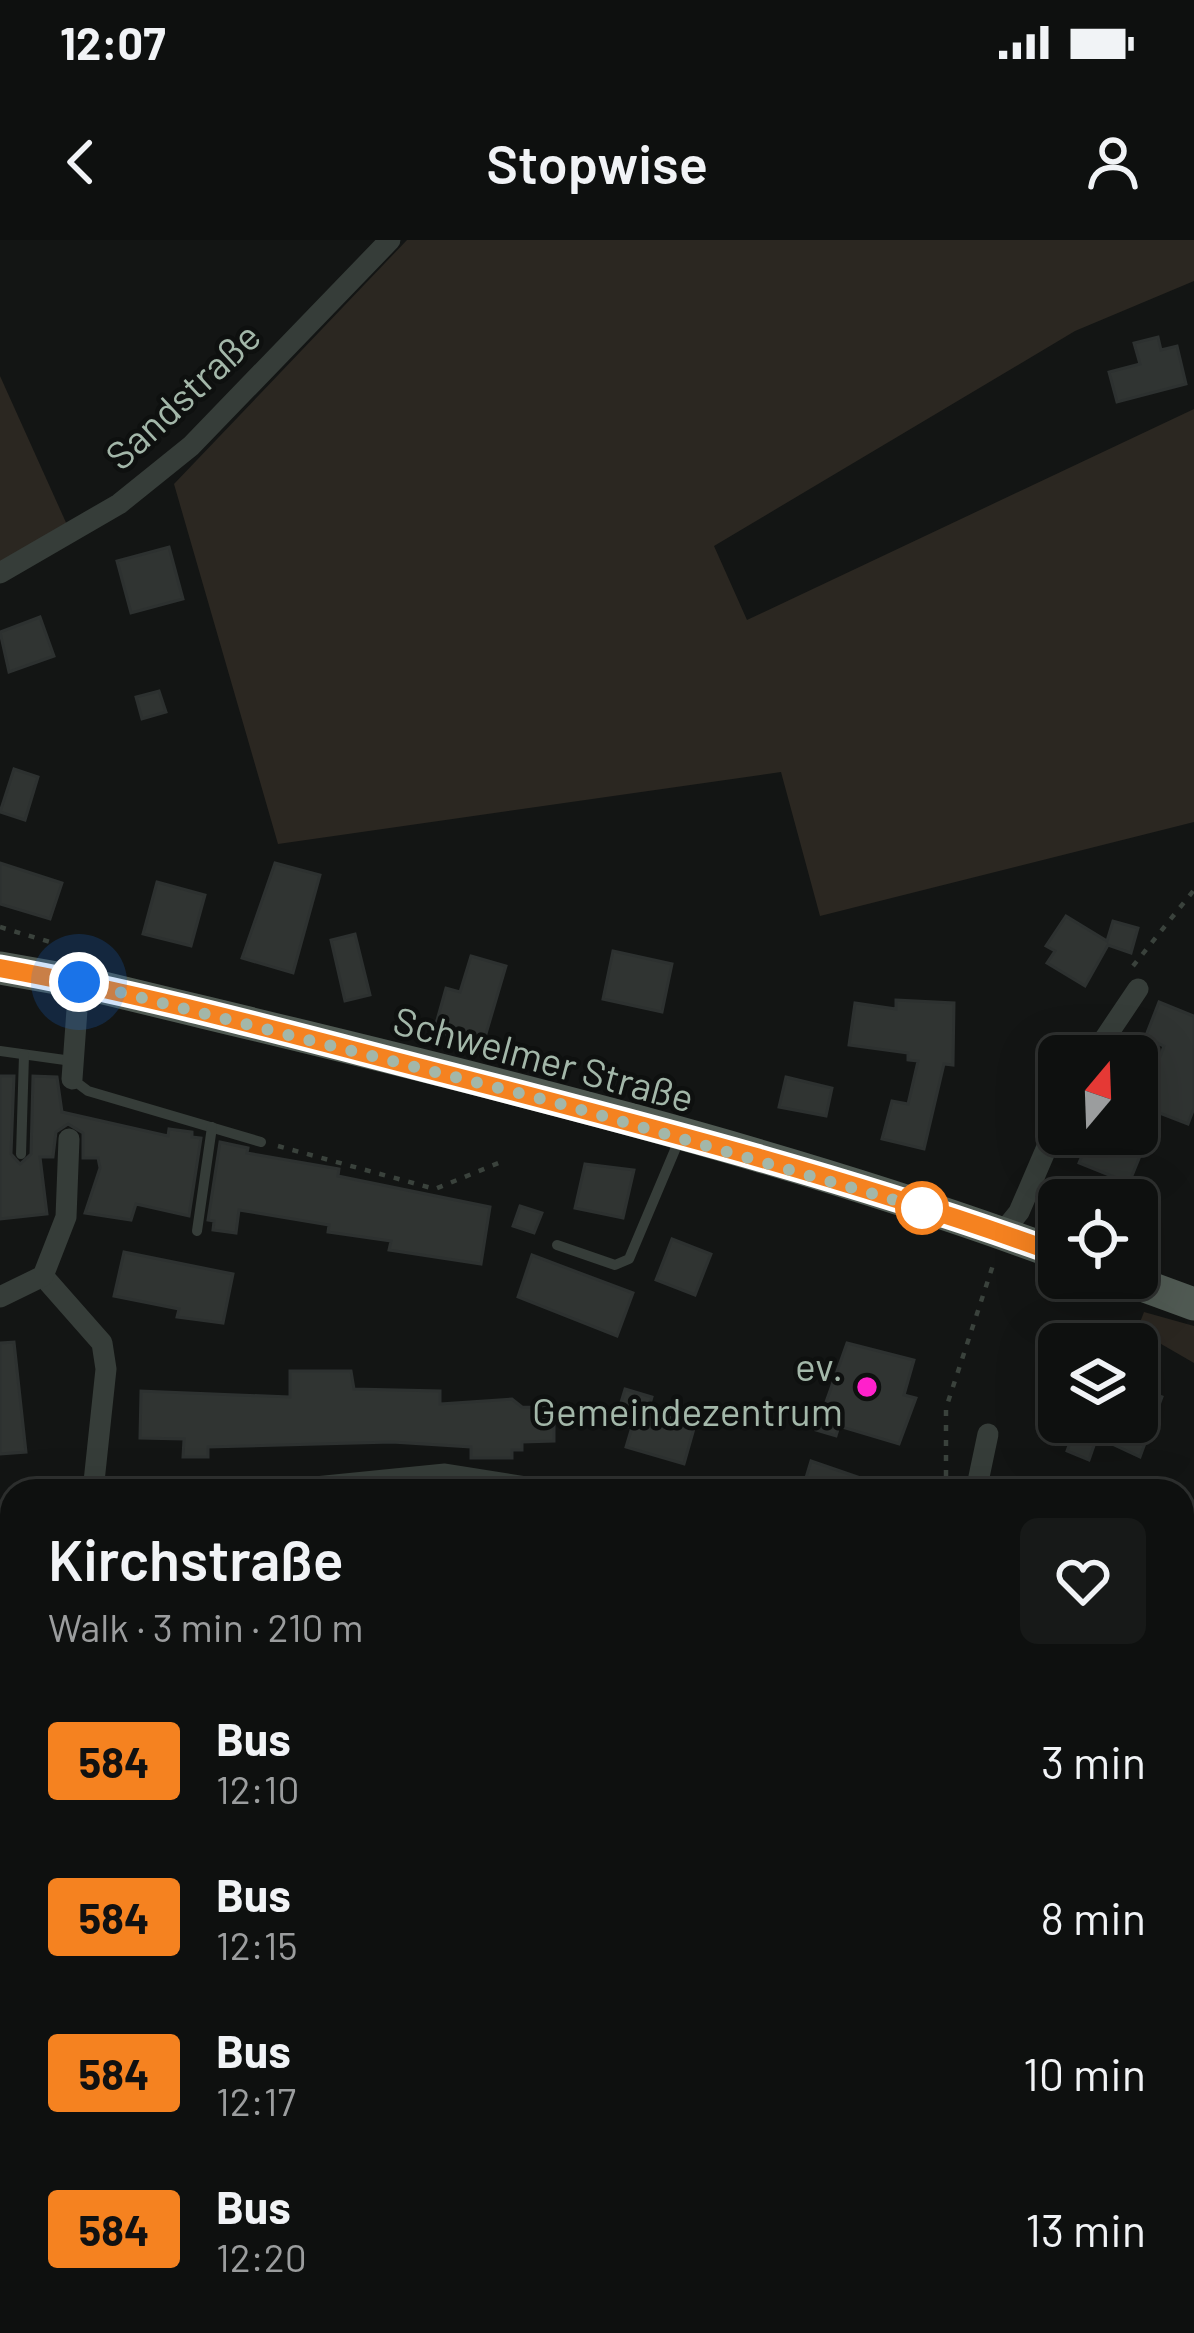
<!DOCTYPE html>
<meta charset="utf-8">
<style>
:root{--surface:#0e100f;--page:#171918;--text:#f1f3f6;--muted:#9b9d9e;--line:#2e302f}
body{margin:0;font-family:Barlow,sans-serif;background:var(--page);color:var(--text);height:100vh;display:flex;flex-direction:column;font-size:45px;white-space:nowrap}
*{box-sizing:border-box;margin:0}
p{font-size:39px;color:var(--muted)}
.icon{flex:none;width:66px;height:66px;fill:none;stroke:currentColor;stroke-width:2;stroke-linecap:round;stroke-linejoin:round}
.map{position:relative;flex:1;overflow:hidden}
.drawer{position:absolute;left:0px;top:1239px;width:1194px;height:855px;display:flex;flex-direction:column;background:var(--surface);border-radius:36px 36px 0 0;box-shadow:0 12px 48px #0002,0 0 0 3px var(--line)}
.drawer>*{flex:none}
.badge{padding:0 24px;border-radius:9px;font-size:42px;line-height:78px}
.needle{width:78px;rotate:19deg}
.buttons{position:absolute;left:1038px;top:795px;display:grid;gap:24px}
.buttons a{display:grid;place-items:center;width:120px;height:120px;border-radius:18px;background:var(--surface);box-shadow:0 12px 48px #0002,0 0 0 3px var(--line);font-size:60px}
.you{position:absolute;width:60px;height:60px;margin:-30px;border:9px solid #fff;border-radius:50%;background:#1a73e8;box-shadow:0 0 0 18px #1a73e833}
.map>.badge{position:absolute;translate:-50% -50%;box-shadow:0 0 0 6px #fff}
.round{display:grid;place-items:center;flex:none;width:126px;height:126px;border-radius:18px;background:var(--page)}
.summary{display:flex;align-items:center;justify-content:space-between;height:204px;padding:0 48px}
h1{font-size:57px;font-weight:600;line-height:90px}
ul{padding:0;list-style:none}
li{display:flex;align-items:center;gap:36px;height:156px;padding:0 48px}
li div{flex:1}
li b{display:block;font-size:45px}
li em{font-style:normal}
li .badge{min-width:132px;font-weight:700;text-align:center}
.status{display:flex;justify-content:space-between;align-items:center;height:84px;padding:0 60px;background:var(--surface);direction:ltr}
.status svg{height:33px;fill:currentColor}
header{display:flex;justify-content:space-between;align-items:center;height:156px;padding:0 48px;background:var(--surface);font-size:54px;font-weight:600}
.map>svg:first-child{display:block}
.green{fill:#2b2721}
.building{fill:#303432;stroke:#2d3130;stroke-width:3}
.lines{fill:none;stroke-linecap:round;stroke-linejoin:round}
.path{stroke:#3a423c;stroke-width:4.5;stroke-dasharray:6 9;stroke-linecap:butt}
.lane{stroke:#363d39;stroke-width:10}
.street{stroke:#363d39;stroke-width:21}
.primary{stroke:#505a53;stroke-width:33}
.line-casing{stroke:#fff;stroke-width:27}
.line{stroke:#f58220;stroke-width:18}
.walk{stroke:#a3b7a9;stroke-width:12;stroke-dasharray:0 21.6}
.stop-dot{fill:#fff;stroke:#f58220;stroke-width:6}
.poi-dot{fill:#ff21cb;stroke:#0e100f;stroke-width:4.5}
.labels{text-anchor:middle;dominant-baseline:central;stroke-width:9;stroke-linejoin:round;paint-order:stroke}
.street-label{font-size:39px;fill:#a3b7a9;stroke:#0e100f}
.poi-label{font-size:39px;fill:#a3b7a9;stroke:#0e100f;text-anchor:end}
</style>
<div class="status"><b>12:07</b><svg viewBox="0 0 49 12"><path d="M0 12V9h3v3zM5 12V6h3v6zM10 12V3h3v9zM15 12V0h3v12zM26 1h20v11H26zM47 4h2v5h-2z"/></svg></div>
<header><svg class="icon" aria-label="back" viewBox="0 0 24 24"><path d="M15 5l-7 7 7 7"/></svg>Stopwise<svg class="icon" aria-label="person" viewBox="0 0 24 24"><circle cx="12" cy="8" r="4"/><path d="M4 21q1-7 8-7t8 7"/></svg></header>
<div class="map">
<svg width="1194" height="2093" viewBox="0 0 1194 2093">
<rect width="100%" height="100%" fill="#131514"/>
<g class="green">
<path d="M 407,0 L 1194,0 L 1194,41 L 1075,91 L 714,306 L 747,380 L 1194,169 L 1194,582 L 820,676 L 781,532 L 278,604 L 174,244 Z"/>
<path d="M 0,136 L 68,287 L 0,323 Z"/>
<path d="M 1144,1072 L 1194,1086 L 1194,1123 L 1137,1090 Z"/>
</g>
<g class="building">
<path d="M 1158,97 L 1161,110 L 1177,106 L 1186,144 L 1117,162 L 1109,132 L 1140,124 L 1134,103 Z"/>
<path d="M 169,307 L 183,359 L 131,373 L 117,321 Z"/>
<path d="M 40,377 L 54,416 L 9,432 L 0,392 Z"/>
<path d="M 159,451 L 166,472 L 142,479 L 136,457 Z"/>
<path d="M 14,529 L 38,537 L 25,580 L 0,572 Z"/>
<path d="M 0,623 L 62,643 L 50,679 L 0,664 Z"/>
<path d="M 275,623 L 320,635 L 293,733 L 242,718 Z"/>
<path d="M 157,642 L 205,655 L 191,706 L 143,694 Z"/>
<path d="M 1066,676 L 1107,701 L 1113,681 L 1138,688 L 1131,713 L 1108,705 L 1085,746 L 1047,723 L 1055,711 L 1046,706 Z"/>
<path d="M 355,694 L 370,755 L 345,761 L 331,700 Z"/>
<path d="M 613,711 L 672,724 L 662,772 L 603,759 Z"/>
<path d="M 471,716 L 506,726 L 483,804 L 434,791 L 446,748 L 460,752 Z"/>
<path d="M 896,760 L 954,763 L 953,825 L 944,824 L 924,909 L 882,899 L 892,861 L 908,864 L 918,821 L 908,820 L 908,813 L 849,805 L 855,763 L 896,769 Z"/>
<path d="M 1159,762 L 1194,776 L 1194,868 L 1188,884 L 1141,866 L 1164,806 L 1145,798 Z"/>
<path d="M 0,836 L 14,836 L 11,914 L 20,924 L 31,914 L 33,836 L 57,837 L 62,872 L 168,896 L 169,889 L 192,892 L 192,897 L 201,898 L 189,976 L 136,964 L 131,980 L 85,973 L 100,928 L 98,918 L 83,918 L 83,893 L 68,884 L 56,892 L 53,917 L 40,917 L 47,974 L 0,979 Z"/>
<path d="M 786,837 L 832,848 L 826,876 L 779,867 Z"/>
<path d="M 1091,894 L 1149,894 L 1129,943 L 1079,923 Z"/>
<path d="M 220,902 L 248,908 L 247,913 L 339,929 L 338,936 L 490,967 L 481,1024 L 389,1010 L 391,1001 L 328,992 L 329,985 L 239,970 L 236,993 L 213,990 L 214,981 L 208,980 Z"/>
<path d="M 585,924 L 634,930 L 623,978 L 575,968 Z"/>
<path d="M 520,966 L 542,973 L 534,993 L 513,986 Z"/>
<path d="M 672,999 L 711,1014 L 695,1055 L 656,1040 Z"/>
<path d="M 124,1012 L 233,1034 L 223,1083 L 177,1077 L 179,1069 L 114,1056 Z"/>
<path d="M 532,1015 L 633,1053 L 617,1096 L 518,1057 Z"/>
<path d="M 14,1102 L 26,1212 L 0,1214 L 0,1103 Z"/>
<path d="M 847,1103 L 914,1120 L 904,1155 L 916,1158 L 899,1204 L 839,1186 L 836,1196 L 816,1190 Z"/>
<path d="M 290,1131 L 351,1131 L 354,1149 L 440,1151 L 440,1164 L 512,1159 L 522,1167 L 554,1168 L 554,1201 L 522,1202 L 522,1210 L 512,1210 L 512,1218 L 471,1218 L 471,1207 L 392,1202 L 208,1207 L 208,1217 L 183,1217 L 184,1199 L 140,1198 L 141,1151 L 290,1157 Z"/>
<path d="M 1137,1148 L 1162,1157 L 1140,1217 L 1097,1197 L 1089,1220 L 1067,1211 L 1075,1189 L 1063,1182 L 1137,1182 Z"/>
<path d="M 625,1149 L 652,1157 L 648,1171 L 695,1185 L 684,1224 L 626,1207 L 632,1187 L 615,1182 Z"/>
<path d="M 811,1221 L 887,1247 L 887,1251 L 802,1251 Z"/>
</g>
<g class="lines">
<g class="path">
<path d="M 0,687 L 50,702"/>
<path d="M 1133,726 L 1194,650"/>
<path d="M 278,906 L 435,949 L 501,922"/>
<path d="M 946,1251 L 946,1168 L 994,1022"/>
<path d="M 286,2093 L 292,2082"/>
</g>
<g class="lane">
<path d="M 0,811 L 72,821"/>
<path d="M 72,839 L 88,851 L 261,902"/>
<path d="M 21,914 L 24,815"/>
<path d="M 197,991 L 212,887"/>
<path d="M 557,1005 L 615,1025 L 629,1019 L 680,898"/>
<path d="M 1182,1737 L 1194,1737"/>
<path d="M 594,2082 L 611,2093"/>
</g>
<g class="street">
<path d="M 0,333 L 119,264 L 191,206 L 390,0"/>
<path d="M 1093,816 L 1138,749"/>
<path d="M 72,839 L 79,742"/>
<path d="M 1002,993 L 1019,972 L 1059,879"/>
<path d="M 43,1036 L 102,1103 L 106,1129 L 93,1251"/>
<path d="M 0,1057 L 43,1036 L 66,977 L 69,899"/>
<path d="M 275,1251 L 445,1234 L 552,1251"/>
<path d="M 976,1251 L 988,1194"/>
<path d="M 0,1368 L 12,1361"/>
<path d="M 1182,1647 L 1194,1646"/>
<path d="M 0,1774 L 12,1766"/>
<path d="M 564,2082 L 581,2093"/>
<path d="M 106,2093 L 127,2082"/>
<path d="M 667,2093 L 671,2082"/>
<path d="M 1110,2093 L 1112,2082"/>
</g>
<g class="primary">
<path d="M 0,728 L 79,742 C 407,822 742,897 1059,1014"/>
<path d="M 1123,1038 L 1194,1064"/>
</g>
</g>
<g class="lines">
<defs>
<path id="line" d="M 0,728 C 150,755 297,796 445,834 C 651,887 859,941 1059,1014"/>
</defs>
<use href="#line" class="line-casing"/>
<use href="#line" class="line"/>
<path class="walk" d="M 79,742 L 554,862 L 922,968"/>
</g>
<circle class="stop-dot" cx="922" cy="968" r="24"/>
<circle class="poi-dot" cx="867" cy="1147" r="12"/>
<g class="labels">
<g class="street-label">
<text transform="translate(182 155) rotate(-43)">Sandstraße</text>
<text transform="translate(544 818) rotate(15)">Schwelmer Straße</text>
</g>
<g class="poi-label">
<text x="843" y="1125">ev.<tspan x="843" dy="45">Gemeindezentrum</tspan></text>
</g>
</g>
</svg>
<div class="buttons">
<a><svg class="needle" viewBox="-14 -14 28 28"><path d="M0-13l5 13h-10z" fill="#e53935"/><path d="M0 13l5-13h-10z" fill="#9b9d9e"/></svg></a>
<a><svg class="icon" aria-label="locate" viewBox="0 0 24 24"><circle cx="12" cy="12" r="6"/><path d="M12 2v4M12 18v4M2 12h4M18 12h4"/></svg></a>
<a><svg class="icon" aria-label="layers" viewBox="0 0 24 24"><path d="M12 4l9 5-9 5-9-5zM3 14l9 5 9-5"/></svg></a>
</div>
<div class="you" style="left:79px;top:742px"></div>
<section class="drawer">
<div class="summary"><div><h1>Kirchstraße</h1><p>Walk · 3 min · 210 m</p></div><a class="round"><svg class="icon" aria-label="heart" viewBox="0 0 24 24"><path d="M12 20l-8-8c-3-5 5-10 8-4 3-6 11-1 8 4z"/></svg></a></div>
<ul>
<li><span class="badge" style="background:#f58220;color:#111">584</span><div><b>Bus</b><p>12:10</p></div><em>3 min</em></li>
<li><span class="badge" style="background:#f58220;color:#111">584</span><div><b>Bus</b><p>12:15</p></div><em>8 min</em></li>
<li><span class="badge" style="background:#f58220;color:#111">584</span><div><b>Bus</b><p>12:17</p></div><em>10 min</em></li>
<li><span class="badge" style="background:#f58220;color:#111">584</span><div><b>Bus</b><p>12:20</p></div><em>13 min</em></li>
</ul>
</section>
</div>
